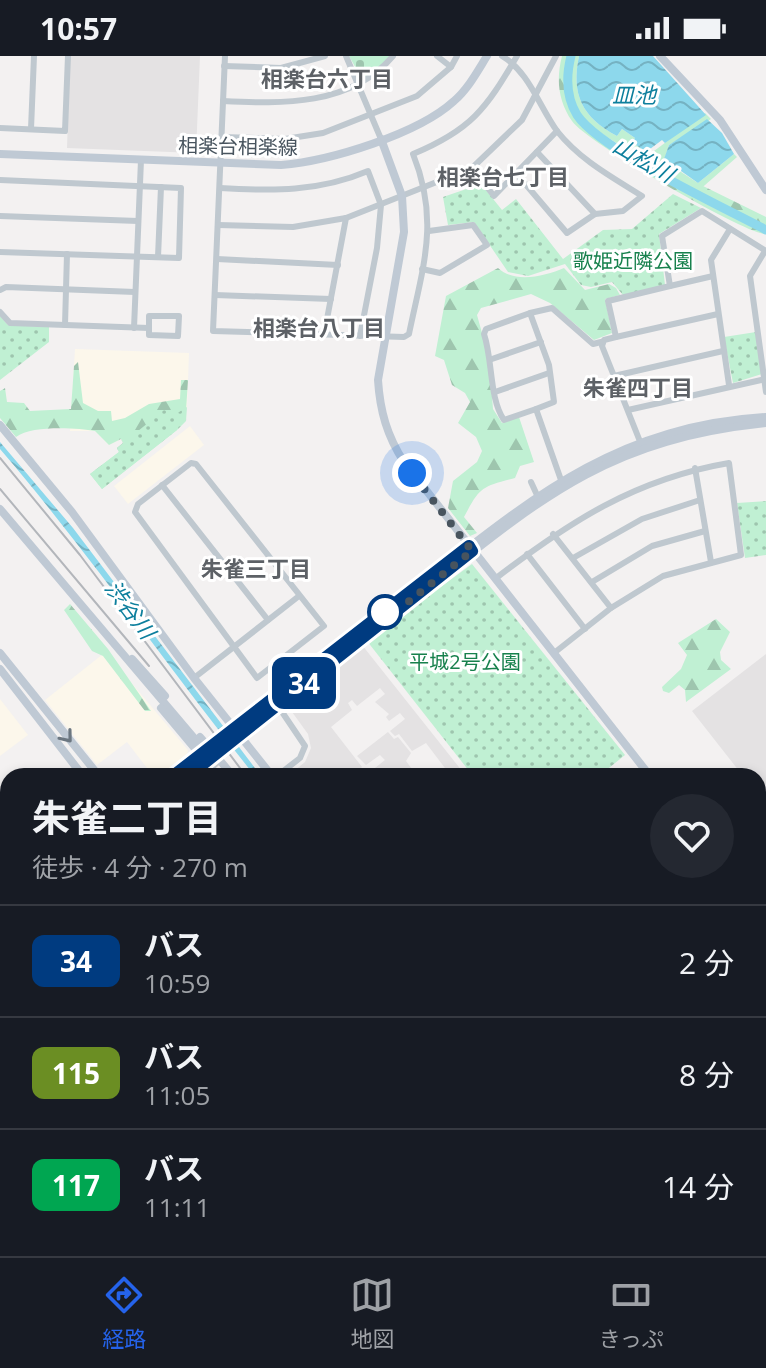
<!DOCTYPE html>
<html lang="ja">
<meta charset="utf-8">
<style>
:root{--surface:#171b24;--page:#242831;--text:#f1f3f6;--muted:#9ea1a6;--line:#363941;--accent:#2563eb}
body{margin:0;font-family:"Open Sans","Noto Sans JP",sans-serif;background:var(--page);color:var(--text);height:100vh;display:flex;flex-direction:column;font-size:30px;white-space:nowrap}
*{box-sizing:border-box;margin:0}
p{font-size:26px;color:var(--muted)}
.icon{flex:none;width:44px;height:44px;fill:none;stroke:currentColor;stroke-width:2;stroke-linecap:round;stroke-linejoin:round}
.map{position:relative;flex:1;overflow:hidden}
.side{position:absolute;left:0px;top:712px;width:766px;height:488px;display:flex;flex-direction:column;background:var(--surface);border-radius:24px 24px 0 0;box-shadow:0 4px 12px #0003}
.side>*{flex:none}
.badge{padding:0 16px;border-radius:12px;font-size:28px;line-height:52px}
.you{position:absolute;width:40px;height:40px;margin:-20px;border:6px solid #fff;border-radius:50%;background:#1a73e8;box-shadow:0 0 0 12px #1a73e833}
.map>.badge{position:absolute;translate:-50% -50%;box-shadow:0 0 0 4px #fff}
.round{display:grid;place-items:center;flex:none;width:84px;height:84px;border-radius:42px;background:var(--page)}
.summary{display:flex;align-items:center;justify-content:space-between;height:136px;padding:0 32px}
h1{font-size:38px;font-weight:700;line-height:60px}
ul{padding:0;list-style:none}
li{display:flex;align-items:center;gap:24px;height:112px;padding:0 32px;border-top:2px solid var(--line)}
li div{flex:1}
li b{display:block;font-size:30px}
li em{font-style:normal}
li .badge{min-width:88px;font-weight:700;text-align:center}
.status{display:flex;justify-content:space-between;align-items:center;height:56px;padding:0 40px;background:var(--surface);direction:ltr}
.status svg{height:22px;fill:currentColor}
.tab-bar{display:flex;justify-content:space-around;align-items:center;height:112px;border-top:2px solid var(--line);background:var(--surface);font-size:22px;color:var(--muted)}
.tab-bar a{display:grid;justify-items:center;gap:4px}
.tab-bar .current{color:var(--accent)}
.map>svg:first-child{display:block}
.commercial{fill:#fcf7eb}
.education{fill:#e4e2e3}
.green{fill:#c0f0d3}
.forest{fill:url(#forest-firs)}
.cemetery{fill:url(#cemetery-stones)}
.park{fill:url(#park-dots)}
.water{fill:url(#water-waves)}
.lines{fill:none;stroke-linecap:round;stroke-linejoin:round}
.river{stroke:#8dd8ec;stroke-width:9}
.secondary-tunnel{stroke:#c8cacc;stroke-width:8;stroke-dasharray:8 4;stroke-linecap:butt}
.street{stroke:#bfc8cf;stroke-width:6}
.secondary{stroke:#bfc9d4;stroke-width:8}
.rail{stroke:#b3b6bb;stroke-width:2}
.secondary-bridge{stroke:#bfc9d4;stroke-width:8}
.oneway{stroke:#6c7781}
.line-casing{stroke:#fff;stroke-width:18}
.line{stroke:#003b80;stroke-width:12}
.walk{stroke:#48545e;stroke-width:8;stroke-dasharray:0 14.4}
.stop-dot{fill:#fff;stroke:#003b80;stroke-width:4}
.labels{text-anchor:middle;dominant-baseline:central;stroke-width:6;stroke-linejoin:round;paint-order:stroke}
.street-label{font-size:20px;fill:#48545e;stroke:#fff}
.park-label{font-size:20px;fill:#18814d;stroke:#fff}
.neighbourhood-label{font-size:22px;font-weight:bold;fill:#5d6166;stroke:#fff}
.water-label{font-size:22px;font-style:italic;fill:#0d7f9d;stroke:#fff}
</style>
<div class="status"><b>10:57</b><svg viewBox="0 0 49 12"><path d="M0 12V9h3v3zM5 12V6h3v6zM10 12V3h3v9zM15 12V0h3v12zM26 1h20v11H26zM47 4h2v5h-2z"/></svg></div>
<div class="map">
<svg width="766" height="1200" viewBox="0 0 766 1200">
<defs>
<pattern id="forest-firs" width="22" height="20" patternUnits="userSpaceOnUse" patternTransform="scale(2)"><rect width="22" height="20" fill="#c0f0d3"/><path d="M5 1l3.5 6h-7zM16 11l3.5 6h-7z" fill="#9ec5ae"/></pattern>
<pattern id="cemetery-stones" width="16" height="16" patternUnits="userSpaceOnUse" patternTransform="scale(2)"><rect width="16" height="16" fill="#c0f0d3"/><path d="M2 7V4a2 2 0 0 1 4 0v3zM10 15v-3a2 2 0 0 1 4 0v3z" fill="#9ec5ae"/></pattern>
<pattern id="park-dots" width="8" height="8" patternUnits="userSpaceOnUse" patternTransform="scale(2)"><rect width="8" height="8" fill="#c0f0d3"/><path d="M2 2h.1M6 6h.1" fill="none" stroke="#9ec5ae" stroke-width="1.8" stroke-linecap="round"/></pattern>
<pattern id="water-waves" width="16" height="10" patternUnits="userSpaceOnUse" patternTransform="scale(2)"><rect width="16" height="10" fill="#8dd8ec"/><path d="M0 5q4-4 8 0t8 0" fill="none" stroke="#75b2c2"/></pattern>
</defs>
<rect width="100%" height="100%" fill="#f3f1f1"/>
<g class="commercial">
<path d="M 75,293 L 189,297 L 187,351 L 124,387 L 121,383 L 109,389 L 95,375 L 70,375 Z"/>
<path d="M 190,370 L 204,389 L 128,448 L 114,430 Z"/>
<path d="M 108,594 L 119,612 L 188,694 L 187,700 L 161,720 L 153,720 L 127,686 L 97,709 L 45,644 Z"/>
<path d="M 0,643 L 28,679 L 0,700 Z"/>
</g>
<g class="education">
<path d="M 70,0 L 200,0 L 196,97 L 67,92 Z"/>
<path d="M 362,589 L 466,720 L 451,720 L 426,687 L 412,695 L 399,678 L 395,680 L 390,675 L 405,663 L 400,657 L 389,665 L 386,661 L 389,658 L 375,646 L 385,638 L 380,632 L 357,650 L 352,644 L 348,647 L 352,654 L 331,671 L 362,711 L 357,715 L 361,720 L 351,720 L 347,716 L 345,720 L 339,720 L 333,714 L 325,720 L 288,720 L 305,706 L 311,692 L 308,678 L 287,649 Z"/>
<path d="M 766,598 L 766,749 L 758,739 L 758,720 L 743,720 L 692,655 Z"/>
<path d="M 388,676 L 394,683 L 398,681 L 411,697 L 406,705 L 417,720 L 365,720 L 385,704 L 380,699 L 366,709 L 357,700 Z"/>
</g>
<path class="green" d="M 574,0 L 579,0 C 571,39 582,61 617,80 L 622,73 L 635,82 L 633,87 L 650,98 L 705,57 L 711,63 L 669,89 L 664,105 L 698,127 L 734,98 L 737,101 L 697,136 C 677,124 657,111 638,100 C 596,74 558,58 574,0 Z"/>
<g class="forest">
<path d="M 562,0 L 568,0 C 563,20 563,41 574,59 C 599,100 721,150 766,177 L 766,178 C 749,180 587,87 572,65 C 558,45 556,23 562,0 Z"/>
<path d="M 701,129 L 766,161 L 766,172 L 697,136 Z"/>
<path d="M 498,212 C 515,228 545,220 564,212 L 585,234 L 609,228 L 616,232 L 620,239 L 605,243 L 612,277 L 594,284 L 550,247 L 531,238 L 481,252 L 477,259 L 489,302 L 493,353 L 502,367 L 519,361 L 534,406 L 520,410 L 515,422 C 481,431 480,431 464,461 L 477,477 L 470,480 L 448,452 L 453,425 L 477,406 L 482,395 L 476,381 L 458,367 L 470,346 L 465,337 L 452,329 L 444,304 L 435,300 L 446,240 Z"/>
<path d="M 78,306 L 83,347 L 98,355 L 111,355 L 112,365 L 125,362 L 149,348 L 180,343 L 181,324 L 188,324 L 186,355 L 176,363 L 177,374 L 102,433 L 90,418 L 119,396 L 117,392 L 123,387 L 121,383 L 109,389 L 95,375 C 77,372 32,369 16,381 L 0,362 L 0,335 L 5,332 L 7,346 L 24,347 L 30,355 L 71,353 L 74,310 Z"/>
<path d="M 70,548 L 108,593 L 151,655 L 145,655 L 103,600 L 92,595 L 64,554 Z"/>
<path d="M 716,563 L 730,576 L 720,596 L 721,604 L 731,613 L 686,646 L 685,634 L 679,629 L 669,637 L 663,635 L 662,631 L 681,613 L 687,599 L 678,587 Z"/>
<path d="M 758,1112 L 766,1112 L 766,1200 L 675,1200 L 668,1192 L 758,1192 Z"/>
<path d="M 31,1192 L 113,1192 L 123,1200 L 22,1200 Z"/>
<path d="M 135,1192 L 613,1192 L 618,1200 L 141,1200 Z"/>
</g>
<path class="cemetery" d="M 349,0 L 390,0 L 375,18 L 362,23 Z"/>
<g class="park">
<path d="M 481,128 L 502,154 L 516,143 L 563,203 L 603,174 L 632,173 L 673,138 L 701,152 L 659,178 L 665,229 L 623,239 L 612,226 L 591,231 L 581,229 L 565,208 L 528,220 L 508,216 L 474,166 L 448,169 L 443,141 Z"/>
<path d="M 0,260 L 8,269 L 49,271 L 49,286 L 0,324 Z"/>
<path d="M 756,276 L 762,318 L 733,327 L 724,281 Z"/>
<path d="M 187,351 L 186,365 L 177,374 L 102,433 L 90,418 L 119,396 L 117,392 L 164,354 L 176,358 Z"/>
<path d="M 766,445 L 766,499 L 745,502 L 737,447 Z"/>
<path d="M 472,508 L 625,699 L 599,720 L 473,720 L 367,585 Z"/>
<path d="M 0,942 L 8,947 L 8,1053 L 0,1059 Z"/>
</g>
<g class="water">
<path d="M 579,0 L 653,0 L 706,59 L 665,87 L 662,84 L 646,96 L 632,86 L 635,82 L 622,73 L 617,80 C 582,61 571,39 579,0 Z"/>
<path d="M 707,63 L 722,77 L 734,98 L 698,127 L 664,103 L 669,89 Z"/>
<path d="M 0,386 L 73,472 L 261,720 L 255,720 C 168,612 90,498 0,393 Z"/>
</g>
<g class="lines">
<path class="river" d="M 571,0 C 566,20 566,41 577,59 C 600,94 725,152 766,174"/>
<path class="secondary-tunnel" d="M 200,689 L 218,710"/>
<g class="street">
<path d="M 225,0 L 213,275 L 404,281 L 409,278 C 423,210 440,165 413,98 C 471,74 486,53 517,0"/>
<path d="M 346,0 L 381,83"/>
<path d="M 437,0 L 451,11 L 457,0"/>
<path d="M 502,0 C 529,16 539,50 557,75 C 580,104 612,121 642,140 L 623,155 L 595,158 L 567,177 L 516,117"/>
<path d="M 224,10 L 281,12 L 325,0"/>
<path d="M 223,45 C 282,48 351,50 393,0"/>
<path d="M 0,72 L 65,75 L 68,0"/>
<path d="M 31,73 L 34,0"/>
<path d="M 222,81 L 285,83 L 323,77 L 417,40 L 451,11"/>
<path d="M 537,96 L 595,158"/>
<path d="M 472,112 L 494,140 L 557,75"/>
<path d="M 0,124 L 181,132 L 179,202 L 0,196"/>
<path d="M 220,132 C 272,135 319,136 368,115 L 381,149 L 377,192 L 360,280"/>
<path d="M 0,160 L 138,165"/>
<path d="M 218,169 L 293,171 L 346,162 L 472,112 L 522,64 L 556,0"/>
<path d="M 765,195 L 750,220 L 766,336"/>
<path d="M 158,201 L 161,131"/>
<path d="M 217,203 L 338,209"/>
<path d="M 422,213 L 440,217 L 487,189 L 473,169 L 429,175"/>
<path d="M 670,230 L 713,220"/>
<path d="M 0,234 L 6,231 L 135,236"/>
<path d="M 215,239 L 331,243"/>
<path d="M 0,256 L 10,267 L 149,272"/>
<path d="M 530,257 L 486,273 L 484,278 C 493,305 489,342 504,364 L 536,353"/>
<path d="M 149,260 L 179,260 L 178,280 L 149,279 Z"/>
<path d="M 65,269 L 67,198"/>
<path d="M 134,272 L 141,104"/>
<path d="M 324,279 L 346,162"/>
<path d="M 616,281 L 718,258"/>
<path d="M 492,303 L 541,286"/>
<path d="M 614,320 L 723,295"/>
<path d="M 729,329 L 711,204 L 730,173"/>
<path d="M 495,336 L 549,317"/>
<path d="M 628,354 L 766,323"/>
<path d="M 641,388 L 602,290 L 604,284 L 616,281 L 608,245 L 670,230 L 662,180 L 702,155 L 766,195"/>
<path d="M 191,407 L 196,408 L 324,570 L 257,622 L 135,456 L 138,448 Z"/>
<path d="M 695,412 L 711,506"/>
<path d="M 561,424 L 536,353 L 554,346 L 549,309 L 530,257 L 552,252 L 593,288 L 601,286"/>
<path d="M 531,426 L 537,439"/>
<path d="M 162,429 L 268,564"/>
<path d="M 553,478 L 611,552"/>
<path d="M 527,498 L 585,573"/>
<path d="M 573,502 L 642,463 L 700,444"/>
<path d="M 495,523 C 569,466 635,423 729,407 L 741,499 L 663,520 L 611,552 L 554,597"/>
<path d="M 592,526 L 652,490 L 705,475"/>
<path d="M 194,622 L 299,540"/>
<path d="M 277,720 L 300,702 L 305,690 L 278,650"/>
<path d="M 758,783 L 766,776"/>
<path d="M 758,796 L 766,806"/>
<path d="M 0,844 L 8,854"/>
<path d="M 0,920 L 8,906"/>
<path d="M 758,921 L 766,915"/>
<path d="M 758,961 L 766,954"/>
<path d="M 758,981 L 764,989 L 762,1057 L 758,1057"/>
<path d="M 0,1062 L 8,1056"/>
<path d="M 0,1107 L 8,1101"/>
<path d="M 0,1142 L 5,1148 L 8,1146"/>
</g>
<g class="secondary">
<path d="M 660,0 L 720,64 L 766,134"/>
<path d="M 381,83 L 402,140 L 404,176 L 378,324 C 380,355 387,380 404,406 L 650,720"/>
<path d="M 0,98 L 281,109 C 330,105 418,78 454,45 C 468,33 477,16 487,0"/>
<path d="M 0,369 L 72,456 L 194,622 L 272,720"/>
<path d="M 0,453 L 200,689"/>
<path d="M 0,597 L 99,720"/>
<path d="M 132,603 L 165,640"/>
<path d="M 0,613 L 83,720"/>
<path d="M 161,652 L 218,720"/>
<path d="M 239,669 C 299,621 361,575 422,528 C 533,441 618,370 766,361"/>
<path d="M 245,676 C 305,628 366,579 427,532 C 544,439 611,383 766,367"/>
<path d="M 200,681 L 233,720"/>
<path d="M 173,720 L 201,698"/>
<path d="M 188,720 L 218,697"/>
<path d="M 0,782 L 8,792"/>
<path d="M 758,858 L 766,869"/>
<path d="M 0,862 L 8,856"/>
<path d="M 0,935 L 8,940"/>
<path d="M 758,1095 L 766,1095"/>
<path d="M 758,1103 L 766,1103"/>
<path d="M 125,1192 L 131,1200"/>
<path d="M 5,1200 L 13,1192"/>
<path d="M 15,1200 L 23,1192"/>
</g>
<g class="rail">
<path d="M 0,402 L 80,499 L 246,720"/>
<path d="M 0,433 L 149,610"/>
<path d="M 640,1192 L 647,1200"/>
</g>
<g class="secondary-bridge">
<path d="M 212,690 L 239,669"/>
<path d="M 218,697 L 245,676"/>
</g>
</g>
<defs><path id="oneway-chevron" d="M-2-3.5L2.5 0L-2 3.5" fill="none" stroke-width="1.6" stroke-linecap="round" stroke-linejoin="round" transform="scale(2)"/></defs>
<use class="oneway" href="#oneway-chevron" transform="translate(67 681) rotate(51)"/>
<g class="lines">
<defs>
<path id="line" d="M 173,720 L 469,490 L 472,495 L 188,720"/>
</defs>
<use href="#line" class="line-casing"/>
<use href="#line" class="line"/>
<path class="walk" d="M 385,556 L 393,558 L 472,495 L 412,417"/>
</g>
<circle class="stop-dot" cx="385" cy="556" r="16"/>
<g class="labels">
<g class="street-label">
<text transform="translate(238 90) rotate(1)">相楽台相楽線</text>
</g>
<g class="park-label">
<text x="633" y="204">歌姫近隣公園</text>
<text x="465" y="605">平城2号公園</text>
</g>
<g class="neighbourhood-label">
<text x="327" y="22">相楽台六丁目</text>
<text x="503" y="120">相楽台七丁目</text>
<text x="319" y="271">相楽台八丁目</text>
<text x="638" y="331">朱雀四丁目</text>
<text x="256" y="512">朱雀三丁目</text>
</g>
<g class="water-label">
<text x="634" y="38">皿池</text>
<text transform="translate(644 103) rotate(30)">山松川</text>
<text transform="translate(131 553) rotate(53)">渋谷川</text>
</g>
</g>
</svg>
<div class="you" style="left:412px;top:417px"></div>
<b class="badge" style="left:304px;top:627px;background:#003b80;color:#fff">34</b>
<section class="side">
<div class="summary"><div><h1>朱雀二丁目</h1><p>徒歩 · 4 分 · 270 m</p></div><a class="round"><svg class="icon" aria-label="heart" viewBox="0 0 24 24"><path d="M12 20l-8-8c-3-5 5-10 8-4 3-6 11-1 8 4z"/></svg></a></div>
<ul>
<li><span class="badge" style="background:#003b80;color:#fff">34</span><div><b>バス</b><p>10:59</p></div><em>2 分</em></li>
<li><span class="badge" style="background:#6b8e23;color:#fff">115</span><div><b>バス</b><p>11:05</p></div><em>8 分</em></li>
<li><span class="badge" style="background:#00a651;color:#fff">117</span><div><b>バス</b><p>11:11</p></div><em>14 分</em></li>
</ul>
</section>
</div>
<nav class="tab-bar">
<a class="current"><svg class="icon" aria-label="directions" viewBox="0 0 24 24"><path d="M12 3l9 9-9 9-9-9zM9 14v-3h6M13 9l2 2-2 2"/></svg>経路</a>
<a><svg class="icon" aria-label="map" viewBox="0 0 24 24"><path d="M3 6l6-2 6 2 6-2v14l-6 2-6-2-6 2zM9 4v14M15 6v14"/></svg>地図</a>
<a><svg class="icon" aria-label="tickets" viewBox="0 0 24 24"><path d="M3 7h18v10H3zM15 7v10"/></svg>きっぷ</a>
</nav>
